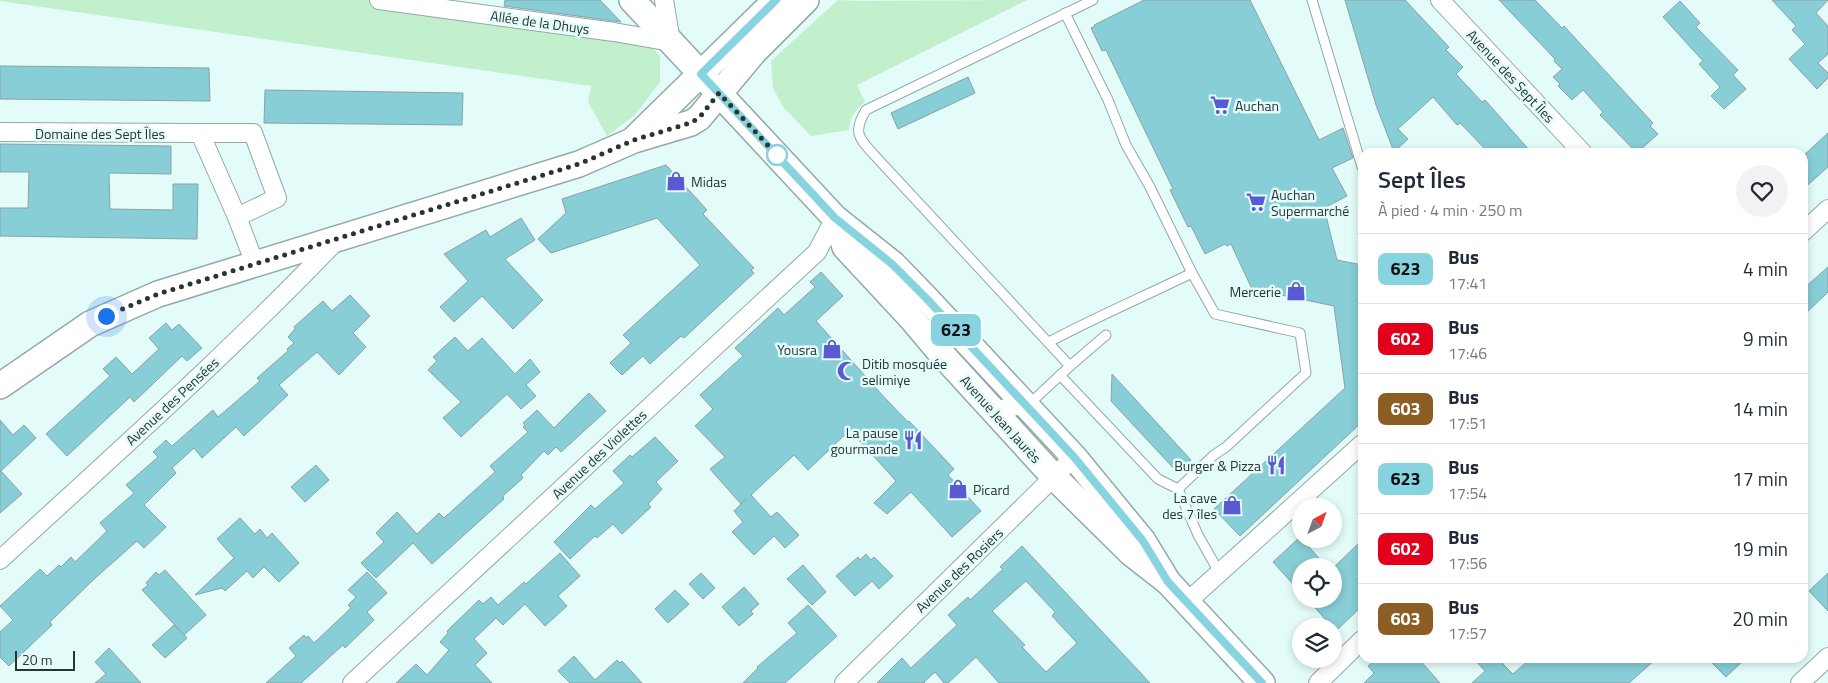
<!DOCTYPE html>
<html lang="fr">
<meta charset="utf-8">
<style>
:root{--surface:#fff;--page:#f2f2f3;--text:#1f2937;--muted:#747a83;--line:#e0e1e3}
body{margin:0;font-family:"Titillium Web",sans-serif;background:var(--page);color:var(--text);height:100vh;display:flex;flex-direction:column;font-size:19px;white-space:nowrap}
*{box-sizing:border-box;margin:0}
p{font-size:16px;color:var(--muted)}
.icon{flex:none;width:28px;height:28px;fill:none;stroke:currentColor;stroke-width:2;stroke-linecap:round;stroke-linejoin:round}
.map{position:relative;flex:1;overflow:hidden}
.drawer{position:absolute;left:1358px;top:148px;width:450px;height:515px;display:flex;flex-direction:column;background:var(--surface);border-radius:15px;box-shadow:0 2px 8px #0003}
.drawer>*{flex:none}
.badge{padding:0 10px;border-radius:8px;font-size:18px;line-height:32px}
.needle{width:32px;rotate:41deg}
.controls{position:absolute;left:1292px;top:498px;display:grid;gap:10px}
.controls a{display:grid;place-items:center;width:50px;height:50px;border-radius:50%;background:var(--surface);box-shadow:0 2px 8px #0003;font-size:25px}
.scale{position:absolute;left:15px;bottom:12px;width:60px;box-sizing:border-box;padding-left:5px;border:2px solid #2b3433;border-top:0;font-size:14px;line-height:18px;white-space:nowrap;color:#2b3433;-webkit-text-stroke:4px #e3fcf9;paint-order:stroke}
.you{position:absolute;width:25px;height:25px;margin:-12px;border:4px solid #fff;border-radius:50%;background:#1a73e8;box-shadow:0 0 0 8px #1a73e833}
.map>.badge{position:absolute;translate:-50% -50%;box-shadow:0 0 0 2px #fff}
.round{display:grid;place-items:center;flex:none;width:52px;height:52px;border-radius:26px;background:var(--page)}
.summary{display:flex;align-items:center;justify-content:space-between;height:85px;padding:0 20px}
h1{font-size:24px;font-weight:600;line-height:38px}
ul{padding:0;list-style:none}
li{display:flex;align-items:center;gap:15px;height:70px;padding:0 20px;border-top:1px solid var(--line)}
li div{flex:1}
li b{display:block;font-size:19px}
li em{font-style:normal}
li .badge{min-width:55px;font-weight:700;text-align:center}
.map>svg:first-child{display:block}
.green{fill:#c2efcc}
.building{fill:#87ced7;stroke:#8ba2a5;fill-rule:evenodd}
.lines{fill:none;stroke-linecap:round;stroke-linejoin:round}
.lane-casing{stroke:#92a9a6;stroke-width:11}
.street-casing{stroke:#92a9a6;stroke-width:20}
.secondary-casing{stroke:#92a9a6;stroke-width:28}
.lane{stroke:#fff;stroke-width:9}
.street{stroke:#fff;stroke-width:18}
.secondary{stroke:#fff;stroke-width:25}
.line-casing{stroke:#fff;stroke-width:11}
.line{stroke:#87d3df;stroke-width:8}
.walk{stroke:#2b3433;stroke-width:5;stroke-dasharray:0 9}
.stop-dot{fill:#fff;stroke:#87d3df;stroke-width:2.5}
.labels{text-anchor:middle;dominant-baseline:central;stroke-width:5;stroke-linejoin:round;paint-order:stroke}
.street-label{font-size:14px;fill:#2b3433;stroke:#e3fcf9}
.poi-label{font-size:14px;fill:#2b3433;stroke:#e3fcf9;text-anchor:start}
</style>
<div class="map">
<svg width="1828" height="683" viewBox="0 0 1828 683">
<rect width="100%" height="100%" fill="#e3fcf9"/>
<g class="green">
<path d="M 0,0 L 379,0 L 644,37 L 660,56 L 660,82 L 635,115 L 607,136 L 588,102 L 591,86 L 0,1 Z"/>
<path d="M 838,0 L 859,1 L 1027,0 L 857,85 L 865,102 C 855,110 850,117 849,130 L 811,136 L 783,107 L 773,88 L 771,61 Z"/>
</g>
<g class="building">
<path d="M 505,0 L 600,0 L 621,22 L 504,6 Z"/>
<path d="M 1144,0 L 1250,0 L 1319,140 L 1343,128 L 1353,158 L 1332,168 L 1347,196 L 1324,208 L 1337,260 L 1362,265 L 1362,422 L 1240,536 L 1214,509 L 1345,388 L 1334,306 L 1252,289 L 1231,244 L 1227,246 L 1225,244 L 1205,254 L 1191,226 L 1188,227 L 1170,190 L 1173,189 L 1106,50 L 1102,51 L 1091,28 L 1095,26 L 1094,25 Z"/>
<path d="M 1345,0 L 1405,0 L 1449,47 L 1446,50 L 1463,67 L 1456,74 L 1482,102 L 1485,100 L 1531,152 L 1488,152 L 1460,123 L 1457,125 L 1433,97 L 1398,129 L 1408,139 L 1394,152 L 1376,105 Z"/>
<path d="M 1499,0 L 1535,0 L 1562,28 L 1564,26 L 1640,109 L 1653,123 L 1650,126 L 1658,134 L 1638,152 L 1636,152 L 1600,115 L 1603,112 L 1583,90 L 1572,100 L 1558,86 L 1560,84 L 1553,77 L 1562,69 L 1554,61 L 1555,59 Z"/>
<path d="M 1772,0 L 1828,0 L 1816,13 L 1828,26 L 1828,54 L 1818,63 L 1828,73 L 1828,78 L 1817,89 L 1789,59 L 1805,44 L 1792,30 L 1796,26 Z"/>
<path d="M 1680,1 L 1700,23 L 1696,27 L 1738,70 L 1733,75 L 1746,89 L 1724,109 L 1711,96 L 1720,87 L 1699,64 L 1703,61 L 1663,17 Z"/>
<path d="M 0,66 L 209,68 L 210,101 L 0,99 Z"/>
<path d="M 968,77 L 975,93 L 898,129 L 891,113 Z"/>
<path d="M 265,90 L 463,93 L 462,125 L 264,123 Z"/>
<path d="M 1828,133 L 1828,167 L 1802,190 L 1802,157 Z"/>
<path d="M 0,144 L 171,146 L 171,174 L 109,173 L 110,209 L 173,210 L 173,184 L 198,184 L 197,239 L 0,236 L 0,208 L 28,208 L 29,172 L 0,172 Z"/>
<path d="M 666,165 L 707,210 L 703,214 L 754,268 L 751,270 L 754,273 L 684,338 L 681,336 L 650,364 L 643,356 L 622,375 L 610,363 L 631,343 L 623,335 L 700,265 L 657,218 L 551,253 L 538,239 L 566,213 L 562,199 Z"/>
<path d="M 521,218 L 535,240 L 505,259 L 543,300 L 513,329 L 482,296 L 454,322 L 440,307 L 468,281 L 444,254 L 486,230 L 490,237 Z"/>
<path d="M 1828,267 L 1828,292 L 1802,317 L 1802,290 Z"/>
<path d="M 821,272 L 843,296 L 816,321 L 884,397 L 908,422 L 909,421 L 954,469 L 948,475 L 981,511 L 952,537 L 911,492 L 887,514 L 874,503 L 896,481 L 850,430 L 808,470 L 794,455 L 751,495 L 771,517 L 777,512 L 799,535 L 785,548 L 774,536 L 754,555 L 732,532 L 743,522 L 734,511 L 747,498 L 741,504 L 710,469 L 725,457 L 695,426 L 713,409 L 700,395 L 743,356 L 735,348 L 778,308 L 784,315 L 815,287 L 810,282 Z"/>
<path d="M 350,295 L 370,316 L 353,333 L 366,347 L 339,375 L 317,352 L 279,385 L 288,395 L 244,436 L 236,427 L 202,458 L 194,448 L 172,468 L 176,473 L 144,505 L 166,527 L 144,548 L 137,541 L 92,581 L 50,622 L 52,625 L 9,666 L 0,657 L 0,632 L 13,620 L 0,606 L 40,569 L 47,576 L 59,565 L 61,567 L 71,557 L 75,562 L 107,531 L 100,523 L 134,493 L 126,485 L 158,457 L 153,452 L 166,440 L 172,446 L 213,410 L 218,417 L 260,381 L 257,378 L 288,351 L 287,349 L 294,343 L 288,337 L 295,329 L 294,327 L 323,301 L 332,311 Z"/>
<path d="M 166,323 L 172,330 L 179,324 L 202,348 L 187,361 L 182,356 L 134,402 L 130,397 L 67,456 L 46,434 L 110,376 L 103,369 L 116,357 L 132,374 L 159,349 L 149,338 Z"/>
<path d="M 455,337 L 468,351 L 482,338 L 515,374 L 530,359 L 540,372 L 526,385 L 536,396 L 521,409 L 507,394 L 461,437 L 443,418 L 461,402 L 428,370 L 437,361 L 433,357 Z"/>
<path d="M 1112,374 L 1191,460 L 1177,472 L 1111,401 Z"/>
<path d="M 589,393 L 606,411 L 561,452 L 556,447 L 548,455 L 544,451 L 521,475 L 523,478 L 504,495 L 503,497 L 504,499 L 432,564 L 413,543 L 376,578 L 361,563 L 384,542 L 376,533 L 397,512 L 417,534 L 439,513 L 444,518 L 495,472 L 490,466 L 528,432 L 523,427 L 525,425 L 523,423 L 537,410 L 554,428 Z"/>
<path d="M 0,420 L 13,435 L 24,425 L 36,438 L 1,471 L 22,494 L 0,513 Z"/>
<path d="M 655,437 L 678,461 L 656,482 L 662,489 L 648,504 L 651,507 L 622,534 L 613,524 L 597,538 L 595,536 L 570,559 L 554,542 L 591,505 L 595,509 L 624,483 L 613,471 L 630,455 L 632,457 Z"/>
<path d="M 316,465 L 329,480 L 305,502 L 291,487 Z"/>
<path d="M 240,518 L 255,534 L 260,529 L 267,538 L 272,533 L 299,563 L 279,582 L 264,567 L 253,578 L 247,571 L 225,591 L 222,588 L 195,595 L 234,558 L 217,539 Z"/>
<path d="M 1300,537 L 1326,566 L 1301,566 L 1301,593 L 1273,562 Z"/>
<path d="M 1362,540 L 1362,606 L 1336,631 L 1307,599 L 1334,599 L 1334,567 Z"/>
<path d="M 1022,546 L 1150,683 L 999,683 L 976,657 L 948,683 L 944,683 L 935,672 L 924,682 L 925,683 L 877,683 L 902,658 L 911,668 L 957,625 L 948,615 L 968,597 L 970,600 L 1003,569 L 1000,567 ZM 1026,581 L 1055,612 L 1052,616 L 1077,643 L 1046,672 L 1022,647 L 1025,645 L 992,611 Z"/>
<path d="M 560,553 L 580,576 L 558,596 L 567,606 L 545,626 L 525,604 L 503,625 L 496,618 L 474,639 L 487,653 L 475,665 L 492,683 L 396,683 L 416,664 L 427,675 L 449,650 L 440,642 L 448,633 L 447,631 L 479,600 L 483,604 L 491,597 L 498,605 L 524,582 L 526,584 Z"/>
<path d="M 866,554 L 871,560 L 874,557 L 893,576 L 879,589 L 872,581 L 855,596 L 836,576 L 858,557 L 860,560 Z"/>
<path d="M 803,565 L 826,592 L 812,605 L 787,579 Z"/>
<path d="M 165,570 L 206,615 L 184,635 L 142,590 L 148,585 L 146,583 L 156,572 L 159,575 Z"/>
<path d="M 367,572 L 387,593 L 367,612 L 374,620 L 345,648 L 343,645 L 301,683 L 266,683 L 296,656 L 289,648 L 304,635 L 306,638 L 308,636 L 314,643 L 351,608 L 348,605 L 356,597 L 348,590 Z"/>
<path d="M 701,573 L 715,588 L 703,599 L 689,584 Z"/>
<path d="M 1828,573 L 1828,611 L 1809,591 Z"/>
<path d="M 744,587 L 759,604 L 751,611 L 753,614 L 739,626 L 722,607 Z"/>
<path d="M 675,590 L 689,604 L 668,623 L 655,609 Z"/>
<path d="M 808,605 L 837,636 L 785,683 L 743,683 L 758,668 L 757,667 L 797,633 L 788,623 Z"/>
<path d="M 174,625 L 187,638 L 165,658 L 152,645 Z"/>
<path d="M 109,648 L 141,683 L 95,683 L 106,674 L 95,662 Z"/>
<path d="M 574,656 L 595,680 L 617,660 L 620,663 L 622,661 L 642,683 L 570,683 L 558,671 Z"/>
<path d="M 1378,658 L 1418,658 L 1440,683 L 1364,683 L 1374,673 L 1368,666 Z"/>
<path d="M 1473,658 L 1497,658 L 1513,674 L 1531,658 L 1657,658 L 1629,683 L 1472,683 L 1485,671 Z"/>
<path d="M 1707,658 L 1746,658 L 1726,677 Z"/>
</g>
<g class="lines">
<defs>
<g id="lane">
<path d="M 1312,0 L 1362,167"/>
<path d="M 1065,13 L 1108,100 L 1126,145 L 1150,187 L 1192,273 L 1215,314 L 1300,333 L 1306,373 L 1226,447 L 1214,455 L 1178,489"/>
<path d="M 1049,342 C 1096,317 1145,296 1192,273"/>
<path d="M 1070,366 L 877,158 C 861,140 851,134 866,110 L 1093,0"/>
<path d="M 1060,375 L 1158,479 L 1178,489 L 1198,535 L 1219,572"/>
<path d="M 1004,404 L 1012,412 L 1026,407 L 1070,366 L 1106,335"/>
</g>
<g id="street">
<path d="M 379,0 L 614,32 L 671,42 L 664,0"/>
<path d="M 1440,0 L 1582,152"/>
<path d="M 0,132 L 200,133 L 237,217 L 255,264"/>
<path d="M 200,133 L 253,133 L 277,198 L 237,217"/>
<path d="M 1802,233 L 1828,209"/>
<path d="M 0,560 C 114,455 230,352 337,240"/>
<path d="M 1187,602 L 1362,444"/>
<path d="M 352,683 L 817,252 L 835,218"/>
<path d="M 844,683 L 1074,457"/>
<path d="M 1318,683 L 1362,640"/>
<path d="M 1800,683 L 1828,657"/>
</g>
<g id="secondary">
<path d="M 632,0 L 835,218 L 893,264 L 926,298 L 1074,457 L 1143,541 L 1168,582"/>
<path d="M 635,138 L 776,0"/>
<path d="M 837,222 L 845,247 L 911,318 L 938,350 L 1054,477 L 1132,554 L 1168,582 L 1262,683"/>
<path d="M 0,386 L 90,324 L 158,294 L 579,164 L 634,140 L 691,123 L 699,118 L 754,52 L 806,0"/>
</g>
</defs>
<use href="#lane" class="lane-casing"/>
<use href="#street" class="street-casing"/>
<use href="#secondary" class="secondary-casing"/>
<use href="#lane" class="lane"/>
<use href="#street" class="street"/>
<use href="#secondary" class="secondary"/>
</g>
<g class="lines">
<defs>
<path id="line" d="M 776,0 L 701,74 L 835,218 L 892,264 L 926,298 L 1074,457 L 1143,541 L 1168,582 L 1262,683"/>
</defs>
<use href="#line" class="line-casing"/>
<use href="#line" class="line"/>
<path class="walk" d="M 106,316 L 158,294 L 579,164 L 634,140 L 690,123 L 699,118 L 719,93 L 777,155"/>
</g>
<defs>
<symbol id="supermarket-bare" viewBox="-9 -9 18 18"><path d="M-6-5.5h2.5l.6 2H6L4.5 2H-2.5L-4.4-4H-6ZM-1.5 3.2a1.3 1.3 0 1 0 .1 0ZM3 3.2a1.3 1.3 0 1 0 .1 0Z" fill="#5b59d1" stroke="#e3fcf9" stroke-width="2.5" paint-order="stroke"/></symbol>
<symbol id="shop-bare" viewBox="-9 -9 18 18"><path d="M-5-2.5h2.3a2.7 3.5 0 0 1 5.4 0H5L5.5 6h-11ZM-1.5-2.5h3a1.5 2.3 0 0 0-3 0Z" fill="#5b59d1" stroke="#e3fcf9" stroke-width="2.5" paint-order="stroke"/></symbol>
<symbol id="mosque-bare" viewBox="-9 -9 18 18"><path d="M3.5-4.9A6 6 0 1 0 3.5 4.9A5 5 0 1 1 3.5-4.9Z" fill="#5b59d1" stroke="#e3fcf9" stroke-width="2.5" paint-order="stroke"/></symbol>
<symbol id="restaurant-bare" viewBox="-9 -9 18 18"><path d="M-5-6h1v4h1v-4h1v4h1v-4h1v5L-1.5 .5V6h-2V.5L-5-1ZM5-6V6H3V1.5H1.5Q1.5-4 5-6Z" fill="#5b59d1" stroke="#e3fcf9" stroke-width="2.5" paint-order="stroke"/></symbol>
</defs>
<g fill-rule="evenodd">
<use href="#supermarket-bare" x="1206" y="91" width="28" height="28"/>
<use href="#shop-bare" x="662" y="167" width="28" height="28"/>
<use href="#supermarket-bare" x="1242" y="188" width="28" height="28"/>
<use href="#shop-bare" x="1282" y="277" width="28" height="28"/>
<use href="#shop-bare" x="818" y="335" width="28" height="28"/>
<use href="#mosque-bare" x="833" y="357" width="28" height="28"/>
<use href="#restaurant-bare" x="899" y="426" width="28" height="28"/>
<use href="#restaurant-bare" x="1262" y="451" width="28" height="28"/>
<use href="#shop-bare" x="944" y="475" width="28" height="28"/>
<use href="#shop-bare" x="1218" y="491" width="28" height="28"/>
</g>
<circle class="stop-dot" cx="777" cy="155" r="10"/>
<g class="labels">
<g class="street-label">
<text transform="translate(540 22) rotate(8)">Allée de la Dhuys</text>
<text transform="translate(1511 76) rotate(47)">Avenue des Sept Îles</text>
<text x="100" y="133">Domaine des Sept Îles</text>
<text transform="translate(172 401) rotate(-43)">Avenue des Pensées</text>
<text transform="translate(1001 419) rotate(48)">Avenue Jean Jaurès</text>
<text transform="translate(599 454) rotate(-43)">Avenue des Violettes</text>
<text transform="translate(959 570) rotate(-44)">Avenue des Rosiers</text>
</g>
<g class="poi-label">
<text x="1235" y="105">Auchan</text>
<text x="691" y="181">Midas</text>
<text x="1271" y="194">Auchan<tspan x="1271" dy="16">Supermarché</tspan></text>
<text x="1281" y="291" text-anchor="end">Mercerie</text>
<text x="817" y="349" text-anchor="end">Yousra</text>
<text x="862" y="363">Ditib mosquée<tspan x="862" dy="16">selimiye</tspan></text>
<text x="898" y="432" text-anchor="end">La pause<tspan x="898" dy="16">gourmande</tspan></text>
<text x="1261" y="465" text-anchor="end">Burger &amp; Pizza</text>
<text x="973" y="489">Picard</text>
<text x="1217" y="497" text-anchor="end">La cave<tspan x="1217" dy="16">des 7 îles</tspan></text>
</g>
</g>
</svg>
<div class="controls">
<a><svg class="needle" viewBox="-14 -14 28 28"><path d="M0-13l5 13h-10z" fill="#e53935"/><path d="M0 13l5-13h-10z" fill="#747a83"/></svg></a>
<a><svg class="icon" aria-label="locate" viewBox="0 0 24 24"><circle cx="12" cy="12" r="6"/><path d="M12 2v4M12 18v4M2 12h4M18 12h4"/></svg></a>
<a><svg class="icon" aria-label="layers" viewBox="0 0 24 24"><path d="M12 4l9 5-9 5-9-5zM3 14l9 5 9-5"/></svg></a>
</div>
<div class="scale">20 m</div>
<div class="you" style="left:106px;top:316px"></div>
<b class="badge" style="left:956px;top:330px;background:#87d3df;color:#111">623</b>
<section class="drawer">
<div class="summary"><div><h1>Sept Îles</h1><p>À pied · 4 min · 250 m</p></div><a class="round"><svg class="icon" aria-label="heart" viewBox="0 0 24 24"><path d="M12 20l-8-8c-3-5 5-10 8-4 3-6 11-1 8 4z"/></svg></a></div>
<ul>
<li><span class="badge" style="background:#87d3df;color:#111">623</span><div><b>Bus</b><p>17:41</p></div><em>4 min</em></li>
<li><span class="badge" style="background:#e2001a;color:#fff">602</span><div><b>Bus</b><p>17:46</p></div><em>9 min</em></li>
<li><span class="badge" style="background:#8d5e24;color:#fff">603</span><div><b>Bus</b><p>17:51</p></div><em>14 min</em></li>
<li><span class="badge" style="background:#87d3df;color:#111">623</span><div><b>Bus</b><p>17:54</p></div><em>17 min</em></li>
<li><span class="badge" style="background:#e2001a;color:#fff">602</span><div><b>Bus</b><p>17:56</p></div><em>19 min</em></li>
<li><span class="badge" style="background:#8d5e24;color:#fff">603</span><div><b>Bus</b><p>17:57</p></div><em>20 min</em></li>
</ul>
</section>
</div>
